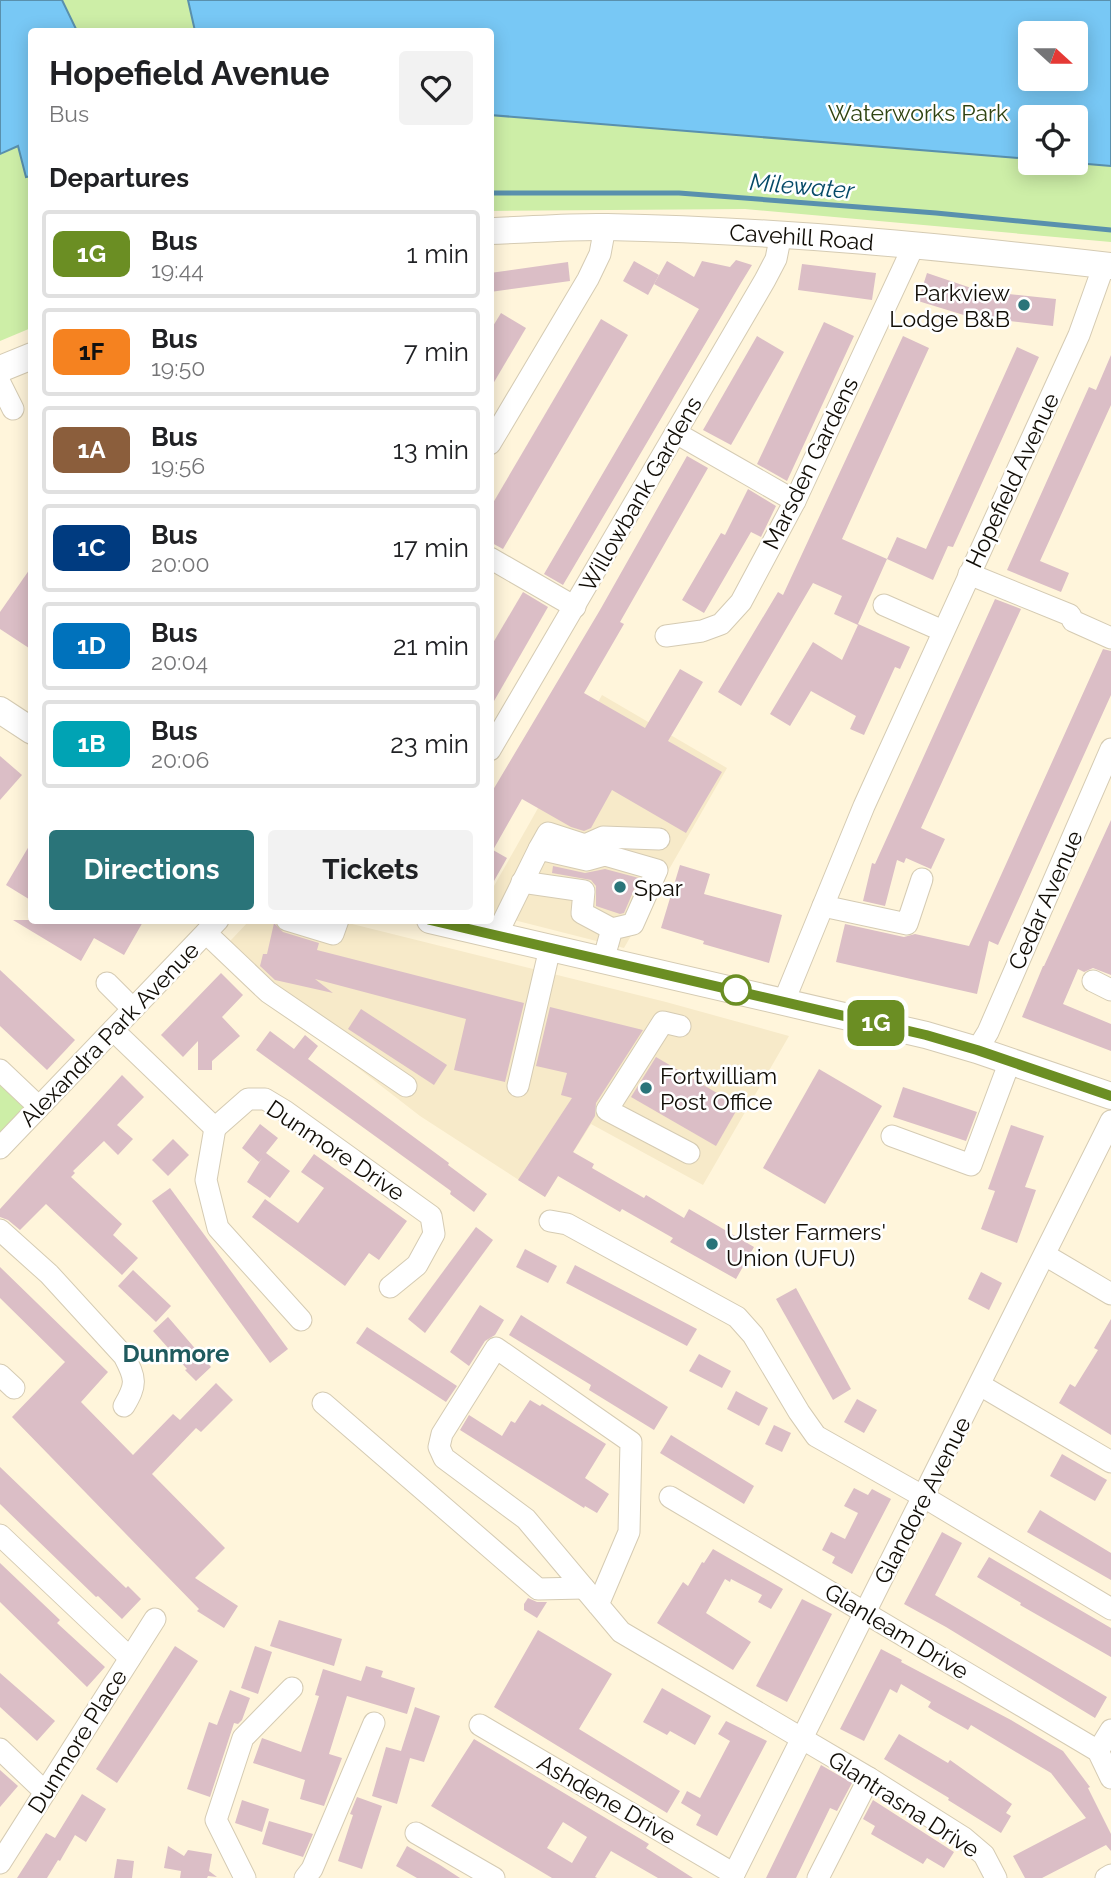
<!DOCTYPE html>
<style>
:root{--surface:#fff;--page:#f2f2f2;--text:#202124;--muted:#757577;--line:#e0e0e0;--accent:#2a7479}
body{margin:0;font-family:Raleway,sans-serif;background:var(--page);color:var(--text);height:100vh;display:flex;flex-direction:column;font-size:26px;white-space:nowrap}
*{box-sizing:border-box;margin:0}
p{font-size:23px;color:var(--muted)}
.icon{flex:none;width:38px;height:38px;fill:none;stroke:currentColor;stroke-width:2;stroke-linecap:round;stroke-linejoin:round}
.map{position:relative;flex:1;overflow:hidden}
.side{position:absolute;left:28px;top:28px;width:466px;height:896px;display:flex;flex-direction:column;background:var(--surface);border-radius:7px;box-shadow:0 4px 18px #0003}
.side>*{flex:none}
.badge{padding:0 14px;border-radius:10px;font-size:24px;line-height:46px}
.needle{width:46px;rotate:111deg}
.tools{position:absolute;left:1018px;top:21px;display:grid;gap:14px}
.tools a{display:grid;place-items:center;width:70px;height:70px;border-radius:7px;background:var(--surface);box-shadow:0 4px 18px #0003;font-size:35px}
.map>.badge{position:absolute;translate:-50% -50%;box-shadow:0 0 0 4px #fff}
h2{padding:0 21px;font-size:26px;line-height:63px}
.round{display:grid;place-items:center;flex:none;width:74px;height:74px;border-radius:7px;background:var(--page)}
.head{display:flex;align-items:center;justify-content:space-between;height:119px;padding:0 21px}
h1{font-size:33px;font-weight:700;line-height:52px}
.button{display:flex;gap:14px;margin-top:auto;padding:14px 21px}
.button a{flex:1;height:80px;border-radius:7px;background:var(--accent);color:#fff;font-size:28px;font-weight:700;line-height:80px;text-align:center}
.button a+a{background:var(--page);color:var(--text)}
ul{padding:0;list-style:none}
li{display:flex;align-items:center;gap:21px;height:88px;margin:0 14px 10px;padding:0 7px;border:4px solid var(--line);border-radius:7px}
li div{flex:1}
li b{display:block;font-size:26px}
li em{font-style:normal}
li .badge{min-width:77px;font-weight:700;text-align:center}
.map>svg:first-child{display:block}
.built{fill:#f7eac9}
.green{fill:#cdeea7;fill-rule:evenodd}
.water{fill:#78c8f5;stroke:#5990ad;stroke-width:2;fill-rule:evenodd}
.lines{fill:none;stroke-linecap:round;stroke-linejoin:round}
.stream{stroke:#5990ad;stroke-width:5}
.building{fill:#dbbec6;fill-rule:evenodd}
.minor-casing{stroke:#d5cbb3;stroke-width:23}
.major-casing{stroke:#d5cbb3;stroke-width:28}
.minor{stroke:#fff;stroke-width:21}
.major{stroke:#fff;stroke-width:26}
.line-casing{stroke:#fff;stroke-width:16}
.line{stroke:#6b8e23;stroke-width:10}
.poi-dot{fill:#2a7479;stroke:#fff;stroke-width:2.5}
.stop-dot{fill:#fff;stroke:#6b8e23;stroke-width:3.5}
.labels{text-anchor:middle;dominant-baseline:central;stroke-width:5;stroke-linejoin:round;paint-order:stroke}
.park-label{font-size:23px;fill:#304411;stroke:#fff}
.street-label{font-size:23px;fill:#110d06;stroke:#fff}
.poi-label{font-size:23px;fill:#110d06;stroke:#fff;text-anchor:start}
.water-label{font-size:24px;font-style:italic;fill:#064a68;stroke:#fff}
.neighbourhood-label{font-size:24px;font-weight:bold;fill:#1f5a5e;stroke:#fff}
</style>
<div class="map">
<svg width="1111" height="1878" viewBox="0 0 1111 1878">
<rect width="100%" height="100%" fill="#fff5db"/>
<g class="built">
<path d="M 602,695 L 727,768 L 624,948 L 490,914 L 490,893 Z"/>
<path d="M 249,921 L 340,921 L 666,1002 L 789,1036 L 703,1185 L 591,1124 L 545,1197 L 420,1116 L 215,957 Z"/>
</g>
<g class="green">
<path d="M 0,0 L 1111,0 L 1111,242 L 745,209 L 490,211 L 490,32 L 32,32 L 31,328 L 0,341 ZM 1031,33 L 1076,33 L 1076,79 L 1031,79 ZM 1031,117 L 1076,117 L 1076,163 L 1031,163 Z"/>
<path d="M 0,1084 L 27,1109 L 0,1137 Z"/>
</g>
<g class="water">
<path d="M 0,0 L 62,0 L 77,31 L 32,32 L 32,176 L 26,177 L 18,146 L 0,154 Z"/>
<path d="M 188,0 L 1111,0 L 1111,166 L 1076,163 L 1076,117 L 1031,117 L 1031,159 L 490,115 L 490,32 L 195,31 ZM 1031,33 L 1076,33 L 1076,79 L 1031,79 Z"/>
</g>
<g class="lines">
<path class="stream" d="M 490,193 L 679,193 L 936,213 L 1111,230"/>
</g>
<g class="building">
<path d="M 736,260 L 752,265 L 741,283 L 739,283 L 741,283 L 563,585 L 544,574 L 699,309 L 654,284 L 667,261 L 694,277 L 702,261 L 730,267 Z"/>
<path d="M 634,261 L 659,275 L 648,295 L 623,281 Z"/>
<path d="M 568,262 L 570,281 L 490,292 L 490,273 Z"/>
<path d="M 802,264 L 876,273 L 872,300 L 798,290 Z"/>
<path d="M 927,273 L 980,291 L 1056,299 L 1053,326 L 967,316 L 918,301 Z"/>
<path d="M 501,313 L 526,328 L 490,389 L 490,331 Z"/>
<path d="M 601,319 L 628,335 L 503,549 L 490,542 L 490,508 Z"/>
<path d="M 824,322 L 854,336 L 787,481 L 757,464 Z"/>
<path d="M 757,336 L 784,352 L 731,445 L 703,430 Z"/>
<path d="M 903,336 L 929,348 L 842,539 L 887,559 L 858,624 L 910,647 L 900,669 L 895,667 L 864,735 L 850,729 L 856,716 L 811,691 L 790,726 L 770,714 L 813,642 L 842,660 L 858,625 L 834,614 L 842,596 L 813,583 L 741,706 L 718,692 L 778,592 L 783,595 Z"/>
<path d="M 1017,347 L 1039,357 L 953,547 L 948,546 L 933,580 L 887,559 L 897,537 L 926,549 Z"/>
<path d="M 1111,355 L 1111,405 L 1040,561 L 1069,573 L 1061,592 L 1007,570 L 1089,387 L 1096,390 Z"/>
<path d="M 687,456 L 708,468 L 620,622 L 624,624 L 584,693 L 645,728 L 680,669 L 703,682 L 668,741 L 722,772 L 686,833 L 612,790 L 591,828 L 584,831 L 571,827 L 522,799 L 493,850 L 507,858 L 490,888 L 490,795 L 600,610 Z"/>
<path d="M 748,489 L 776,506 L 761,537 L 751,532 L 704,613 L 682,600 L 721,533 L 725,535 Z"/>
<path d="M 32,566 L 32,650 L 0,629 L 0,612 Z"/>
<path d="M 523,592 L 548,607 L 490,708 L 490,648 Z"/>
<path d="M 995,599 L 1021,609 L 921,828 L 945,839 L 931,869 L 906,858 L 904,863 L 897,860 L 885,906 L 863,901 L 872,863 L 875,864 Z"/>
<path d="M 1103,649 L 1111,651 L 1111,695 L 998,945 L 989,941 L 977,994 L 836,962 L 845,924 L 904,937 L 915,934 L 969,946 Z"/>
<path d="M 0,756 L 22,775 L 0,800 Z"/>
<path d="M 1111,820 L 1111,975 L 1093,968 L 1084,972 L 1078,969 L 1063,1004 L 1111,1024 L 1111,1051 L 1022,1017 L 1043,966 L 1044,966 Z"/>
<path d="M 32,841 L 32,901 L 6,885 Z"/>
<path d="M 680,865 L 710,874 L 704,894 L 782,915 L 769,963 L 703,944 L 704,941 L 661,928 Z"/>
<path d="M 553,866 L 585,873 L 605,869 L 639,878 L 624,913 L 620,914 L 596,906 L 596,886 L 591,880 L 552,873 Z"/>
<path d="M 13,920 L 144,920 L 124,955 L 94,938 L 81,961 Z"/>
<path d="M 274,923 L 283,932 L 319,943 L 317,950 L 524,1003 L 505,1082 L 454,1070 L 466,1019 L 315,979 L 333,993 L 275,980 L 260,966 L 263,954 L 267,954 Z"/>
<path d="M 0,970 L 75,1040 L 47,1070 L 0,1026 Z"/>
<path d="M 221,973 L 243,995 L 222,1017 L 240,1036 L 212,1061 L 212,1070 L 198,1070 L 198,1041 L 183,1057 L 161,1035 Z"/>
<path d="M 550,1007 L 643,1030 L 596,1103 L 595,1116 L 573,1152 L 594,1164 L 592,1168 L 644,1198 L 646,1195 L 684,1218 L 689,1209 L 754,1247 L 736,1279 L 670,1242 L 673,1238 L 622,1209 L 620,1212 L 558,1176 L 545,1197 L 518,1180 L 572,1098 L 561,1095 L 567,1073 L 536,1066 Z"/>
<path d="M 361,1009 L 447,1065 L 434,1085 L 348,1029 Z"/>
<path d="M 270,1031 L 294,1049 L 305,1035 L 318,1046 L 308,1059 L 449,1163 L 448,1165 L 487,1194 L 474,1212 L 450,1194 L 451,1191 L 256,1050 Z"/>
<path d="M 656,1057 L 739,1106 L 716,1146 L 631,1097 Z"/>
<path d="M 819,1069 L 882,1106 L 825,1204 L 763,1168 Z"/>
<path d="M 122,1075 L 144,1097 L 117,1125 L 133,1139 L 118,1155 L 104,1141 L 73,1171 L 75,1173 L 71,1177 L 122,1224 L 113,1235 L 138,1258 L 122,1275 L 46,1204 L 20,1230 L 8,1220 L 0,1217 L 0,1209 Z"/>
<path d="M 903,1087 L 977,1112 L 966,1141 L 893,1117 Z"/>
<path d="M 260,1124 L 278,1138 L 266,1153 L 290,1171 L 270,1198 L 247,1182 L 262,1158 L 259,1162 L 242,1148 Z"/>
<path d="M 1011,1125 L 1044,1136 L 1025,1187 L 1036,1190 L 1017,1243 L 981,1229 L 995,1191 L 988,1189 Z"/>
<path d="M 173,1139 L 189,1155 L 168,1176 L 152,1160 Z"/>
<path d="M 314,1154 L 407,1221 L 379,1260 L 369,1253 L 345,1286 L 252,1217 L 265,1199 L 298,1223 L 324,1188 L 301,1172 Z"/>
<path d="M 170,1188 L 288,1349 L 270,1363 L 152,1201 Z"/>
<path d="M 476,1227 L 493,1240 L 425,1333 L 408,1319 Z"/>
<path d="M 525,1249 L 557,1266 L 548,1283 L 516,1267 Z"/>
<path d="M 575,1265 L 697,1329 L 687,1346 L 566,1283 Z"/>
<path d="M 0,1267 L 108,1372 L 81,1402 L 133,1455 L 173,1414 L 180,1420 L 216,1383 L 233,1400 L 201,1432 L 196,1428 L 152,1474 L 225,1548 L 195,1578 L 238,1606 L 224,1628 L 197,1611 L 199,1609 L 12,1417 L 65,1362 L 0,1298 Z"/>
<path d="M 133,1270 L 171,1306 L 156,1322 L 118,1286 Z"/>
<path d="M 981,1272 L 1002,1283 L 989,1310 L 968,1299 Z"/>
<path d="M 796,1288 L 851,1389 L 833,1400 L 776,1299 Z"/>
<path d="M 480,1305 L 504,1320 L 495,1335 L 485,1341 L 469,1366 L 450,1352 Z"/>
<path d="M 521,1315 L 668,1407 L 654,1430 L 589,1390 L 591,1385 L 509,1335 Z"/>
<path d="M 168,1317 L 211,1367 L 196,1381 L 185,1370 L 187,1369 L 153,1331 Z"/>
<path d="M 1111,1319 L 1111,1435 L 1059,1403 L 1070,1384 L 1075,1387 L 1098,1350 L 1094,1348 Z"/>
<path d="M 367,1327 L 457,1386 L 446,1402 L 356,1343 Z"/>
<path d="M 699,1354 L 731,1371 L 722,1388 L 689,1371 Z"/>
<path d="M 736,1391 L 768,1408 L 759,1426 L 727,1409 Z"/>
<path d="M 857,1399 L 877,1410 L 864,1433 L 844,1422 Z"/>
<path d="M 530,1400 L 540,1406 L 542,1404 L 606,1444 L 585,1478 L 609,1494 L 597,1513 L 585,1506 L 584,1508 L 460,1430 L 469,1415 L 502,1436 L 511,1421 L 515,1423 Z"/>
<path d="M 774,1425 L 791,1433 L 782,1452 L 765,1444 Z"/>
<path d="M 671,1435 L 754,1486 L 744,1504 L 660,1453 Z"/>
<path d="M 1062,1454 L 1107,1480 L 1095,1501 L 1050,1476 Z"/>
<path d="M 0,1467 L 126,1588 L 128,1586 L 141,1599 L 122,1619 L 98,1596 L 96,1597 L 0,1504 Z"/>
<path d="M 854,1488 L 868,1495 L 872,1489 L 891,1499 L 852,1574 L 832,1563 L 835,1557 L 822,1550 L 831,1532 L 845,1539 L 858,1513 L 844,1506 Z"/>
<path d="M 1040,1510 L 1111,1553 L 1111,1580 L 1027,1532 Z"/>
<path d="M 942,1532 L 962,1543 L 935,1595 L 1107,1697 L 1095,1718 L 946,1627 L 904,1604 Z"/>
<path d="M 713,1549 L 783,1589 L 771,1609 L 758,1602 L 762,1595 L 731,1579 L 730,1582 L 725,1579 L 706,1613 L 751,1642 L 733,1670 L 657,1623 L 683,1582 L 688,1586 L 702,1562 L 704,1563 Z"/>
<path d="M 989,1557 L 1111,1628 L 1111,1657 L 1020,1605 L 1021,1603 L 977,1577 Z"/>
<path d="M 0,1563 L 60,1620 L 57,1623 L 105,1667 L 87,1687 L 0,1602 Z"/>
<path d="M 528,1598 L 537,1602 L 547,1602 L 537,1618 L 524,1610 L 524,1604 Z"/>
<path d="M 802,1599 L 832,1614 L 787,1702 L 756,1686 Z"/>
<path d="M 279,1620 L 342,1639 L 334,1666 L 270,1646 Z"/>
<path d="M 538,1630 L 612,1674 L 579,1729 L 680,1791 L 667,1813 L 494,1707 Z"/>
<path d="M 175,1646 L 198,1661 L 117,1783 L 96,1769 Z"/>
<path d="M 255,1646 L 272,1652 L 258,1694 L 241,1688 Z"/>
<path d="M 881,1649 L 902,1660 L 901,1662 L 1011,1720 L 1063,1751 L 1090,1787 L 1088,1788 L 1111,1834 L 1111,1851 L 1106,1845 L 1042,1878 L 1025,1878 L 1013,1856 L 1086,1818 L 1051,1773 L 971,1725 L 968,1730 L 934,1711 L 928,1707 L 931,1702 L 901,1684 L 897,1693 L 890,1689 L 864,1741 L 840,1729 Z"/>
<path d="M 366,1666 L 383,1671 L 381,1677 L 415,1688 L 407,1714 L 347,1696 L 329,1754 L 342,1758 L 324,1806 L 300,1799 L 305,1780 L 253,1763 L 262,1738 L 301,1752 L 319,1696 L 315,1695 L 323,1669 L 361,1681 Z"/>
<path d="M 0,1673 L 55,1721 L 37,1741 L 0,1707 Z"/>
<path d="M 662,1688 L 711,1716 L 695,1745 L 670,1731 L 667,1735 L 643,1722 Z"/>
<path d="M 230,1690 L 250,1698 L 242,1720 L 238,1724 L 234,1723 L 210,1797 L 187,1789 L 209,1722 L 217,1725 Z"/>
<path d="M 415,1707 L 440,1716 L 424,1762 L 410,1758 L 397,1804 L 372,1796 L 386,1747 L 401,1751 Z"/>
<path d="M 726,1721 L 767,1741 L 717,1836 L 696,1825 L 701,1815 L 681,1803 L 687,1791 L 700,1798 L 730,1741 L 718,1734 Z"/>
<path d="M 899,1734 L 948,1763 L 950,1760 L 1012,1804 L 1006,1813 L 1011,1816 L 1001,1833 L 948,1800 L 949,1798 L 884,1759 Z"/>
<path d="M 474,1739 L 649,1844 L 646,1848 L 693,1878 L 658,1878 L 611,1851 L 595,1877 L 597,1878 L 552,1878 L 431,1806 ZM 563,1822 L 587,1837 L 572,1863 L 547,1848 Z"/>
<path d="M 821,1765 L 852,1783 L 837,1811 L 830,1808 L 796,1878 L 766,1878 Z"/>
<path d="M 0,1770 L 18,1786 L 0,1807 Z"/>
<path d="M 82,1794 L 106,1809 L 86,1842 L 75,1835 L 60,1861 L 58,1860 L 47,1878 L 17,1878 L 46,1833 L 55,1838 Z"/>
<path d="M 357,1797 L 382,1806 L 362,1869 L 338,1861 L 353,1815 L 350,1814 Z"/>
<path d="M 242,1800 L 269,1809 L 262,1832 L 235,1823 Z"/>
<path d="M 873,1800 L 954,1852 L 944,1868 L 927,1858 L 923,1864 L 871,1834 L 875,1826 L 863,1819 Z"/>
<path d="M 269,1821 L 313,1834 L 303,1857 L 262,1844 Z"/>
<path d="M 168,1846 L 184,1856 L 188,1850 L 212,1854 L 209,1871 L 217,1877 L 208,1876 L 207,1878 L 180,1878 L 181,1871 L 164,1868 Z"/>
<path d="M 407,1846 L 440,1865 L 460,1878 L 417,1878 L 396,1866 Z"/>
<path d="M 117,1859 L 134,1861 L 132,1878 L 114,1878 Z"/>
</g>
<g class="lines">
<defs>
<g id="minor">
<path d="M 0,383 L 13,409"/>
<path d="M 676,433 L 795,501"/>
<path d="M 490,444 L 588,279 L 600,254 L 605,227"/>
<path d="M 490,558 L 575,607"/>
<path d="M 969,574 L 1070,615 L 1073,621 L 1111,638"/>
<path d="M 884,605 L 943,631"/>
<path d="M 666,636 L 702,631 L 721,624 L 741,602 L 795,501 L 914,245"/>
<path d="M 490,750 L 765,280 L 776,259 L 781,234"/>
<path d="M 539,849 L 548,833 L 585,845 L 603,837 L 659,839"/>
<path d="M 522,882 L 584,891 L 582,913 L 612,929"/>
<path d="M 823,906 L 907,924 L 922,879"/>
<path d="M 287,920 L 333,934 L 338,920"/>
<path d="M 206,933 L 268,992 L 406,1086"/>
<path d="M 496,936 L 539,849 L 587,860 L 605,855 L 657,870 L 633,924 L 612,929 L 603,961"/>
<path d="M 1093,981 L 1111,990"/>
<path d="M 107,983 L 133,1009"/>
<path d="M 784,1001 L 864,806 L 1079,335 L 1104,265"/>
<path d="M 680,1026 L 663,1022 L 607,1110 L 689,1153"/>
<path d="M 113,1030 L 215,1128 L 248,1099 L 265,1099 L 285,1111 L 431,1216 L 434,1234 L 417,1265 L 390,1287"/>
<path d="M 977,1050 L 988,1032 L 1111,749"/>
<path d="M 0,1070 L 39,1107"/>
<path d="M 518,1086 L 550,948"/>
<path d="M 215,1128 L 206,1180 L 218,1228 L 301,1320"/>
<path d="M 892,1136 L 971,1165 L 1010,1061"/>
<path d="M 0,1148 L 218,920"/>
<path d="M 550,1221 L 567,1224 L 737,1317 L 753,1335 L 799,1412 L 816,1436 L 924,1497 L 1111,1609"/>
<path d="M 0,1230 L 49,1274 L 124,1356 C 136,1379 137,1384 124,1406"/>
<path d="M 1045,1255 L 1111,1294"/>
<path d="M 0,1375 L 14,1388"/>
<path d="M 980,1385 L 1111,1462"/>
<path d="M 323,1403 L 538,1589 L 584,1588"/>
<path d="M 670,1497 L 1098,1751 L 1111,1778"/>
<path d="M 0,1535 L 130,1658"/>
<path d="M 598,1605 L 629,1532 L 631,1442 L 496,1348 L 442,1434 L 439,1447 L 444,1458 L 526,1519 L 621,1632 L 869,1778 L 964,1838 L 984,1855 L 996,1878"/>
<path d="M 480,1725 L 734,1874"/>
<path d="M 0,1749 L 45,1792"/>
<path d="M 1098,1751 L 1111,1730"/>
<path d="M 416,1833 L 494,1878"/>
<path d="M 0,1863 L 155,1619"/>
<path d="M 245,1878 L 216,1820 L 243,1738 L 292,1688"/>
<path d="M 305,1878 L 312,1869 L 374,1723"/>
<path d="M 732,1878 L 1111,1121"/>
<path d="M 818,1878 L 869,1778"/>
<path d="M 1106,1878 L 1111,1875"/>
</g>
<g id="major">
<path id="s1" d="M 490,231 C 529,230 568,226 607,227 C 776,230 944,247 1111,266"/>
<path d="M 0,369 L 32,356"/>
<path d="M 0,710 L 32,731"/>
<path d="M 430,920 L 926,1035 L 977,1050 L 1111,1096"/>
</g>
</defs>
<use href="#minor" class="minor-casing"/>
<use href="#major" class="major-casing"/>
<use href="#minor" class="minor"/>
<use href="#major" class="major"/>
</g>
<g class="lines">
<defs>
<path id="line" d="M 430,920 L 926,1035 L 977,1050 L 1111,1096"/>
</defs>
<use href="#line" class="line-casing"/>
<use href="#line" class="line"/>
</g>
<g class="poi-dot">
<circle cx="1024" cy="305" r="7"/>
<circle cx="620" cy="887" r="7"/>
<circle cx="646" cy="1088" r="7"/>
<circle cx="712" cy="1244" r="7"/>
</g>
<circle class="stop-dot" cx="736" cy="990" r="14"/>
<g class="labels">
<g class="park-label">
<text x="918" y="112">Waterworks Park</text>
</g>
<g class="street-label">
<text stroke="none"><textPath href="#s1" startOffset="312">Cavehill Road</textPath></text>
<text transform="translate(810 463) rotate(-64)">Marsden Gardens</text>
<text transform="translate(1012 480) rotate(-65)">Hopefield Avenue</text>
<text transform="translate(640 494) rotate(-60)">Willowbank Gardens</text>
<text transform="translate(1045 900) rotate(-66)">Cedar Avenue</text>
<text transform="translate(109 1034) rotate(-46)">Alexandra Park Avenue</text>
<text transform="translate(336 1150) rotate(34)">Dunmore Drive</text>
<text transform="translate(922 1500) rotate(-63)">Glandore Avenue</text>
<text transform="translate(897 1631) rotate(31)">Glanleam Drive</text>
<text transform="translate(77 1741) rotate(-58)">Dunmore Place</text>
<text transform="translate(607 1799) rotate(30)">Ashdene Drive</text>
<text transform="translate(904 1804) rotate(33)">Glantrasna Drive</text>
</g>
<g class="poi-label">
<text x="1010" y="292" text-anchor="end">Parkview<tspan x="1010" dy="26">Lodge B&amp;B</tspan></text>
<text x="634" y="887">Spar</text>
<text x="660" y="1075">Fortwilliam<tspan x="660" dy="26">Post Office</tspan></text>
<text x="726" y="1231">Ulster Farmers'<tspan x="726" dy="26">Union (UFU)</tspan></text>
</g>
<g class="water-label">
<text transform="translate(802 186) rotate(5)">Milewater</text>
</g>
<g class="neighbourhood-label">
<text x="176" y="1353">Dunmore</text>
</g>
</g>
</svg>
<div class="tools">
<a><svg class="needle" viewBox="-14 -14 28 28"><path d="M0-13l5 13h-10z" fill="#e53935"/><path d="M0 13l5-13h-10z" fill="#757577"/></svg></a>
<a><svg class="icon" aria-label="locate" viewBox="0 0 24 24"><circle cx="12" cy="12" r="6"/><path d="M12 2v4M12 18v4M2 12h4M18 12h4"/></svg></a>
</div>
<b class="badge" style="left:876px;top:1023px;background:#6b8e23;color:#fff">1G</b>
<section class="side">
<div class="head"><div><h1>Hopefield Avenue</h1><p>Bus</p></div><a class="round"><svg class="icon" aria-label="heart" viewBox="0 0 24 24"><path d="M12 20l-8-8c-3-5 5-10 8-4 3-6 11-1 8 4z"/></svg></a></div>
<h2>Departures</h2>
<ul>
<li><span class="badge" style="background:#6b8e23;color:#fff">1G</span><div><b>Bus</b><p>19:44</p></div><em>1 min</em></li>
<li><span class="badge" style="background:#f58220;color:#111">1F</span><div><b>Bus</b><p>19:50</p></div><em>7 min</em></li>
<li><span class="badge" style="background:#8b5e3c;color:#fff">1A</span><div><b>Bus</b><p>19:56</p></div><em>13 min</em></li>
<li><span class="badge" style="background:#003b80;color:#fff">1C</span><div><b>Bus</b><p>20:00</p></div><em>17 min</em></li>
<li><span class="badge" style="background:#0072bc;color:#fff">1D</span><div><b>Bus</b><p>20:04</p></div><em>21 min</em></li>
<li><span class="badge" style="background:#00a3b4;color:#fff">1B</span><div><b>Bus</b><p>20:06</p></div><em>23 min</em></li>
</ul>
<div class="button"><a>Directions</a><a>Tickets</a></div>
</section>
</div>
